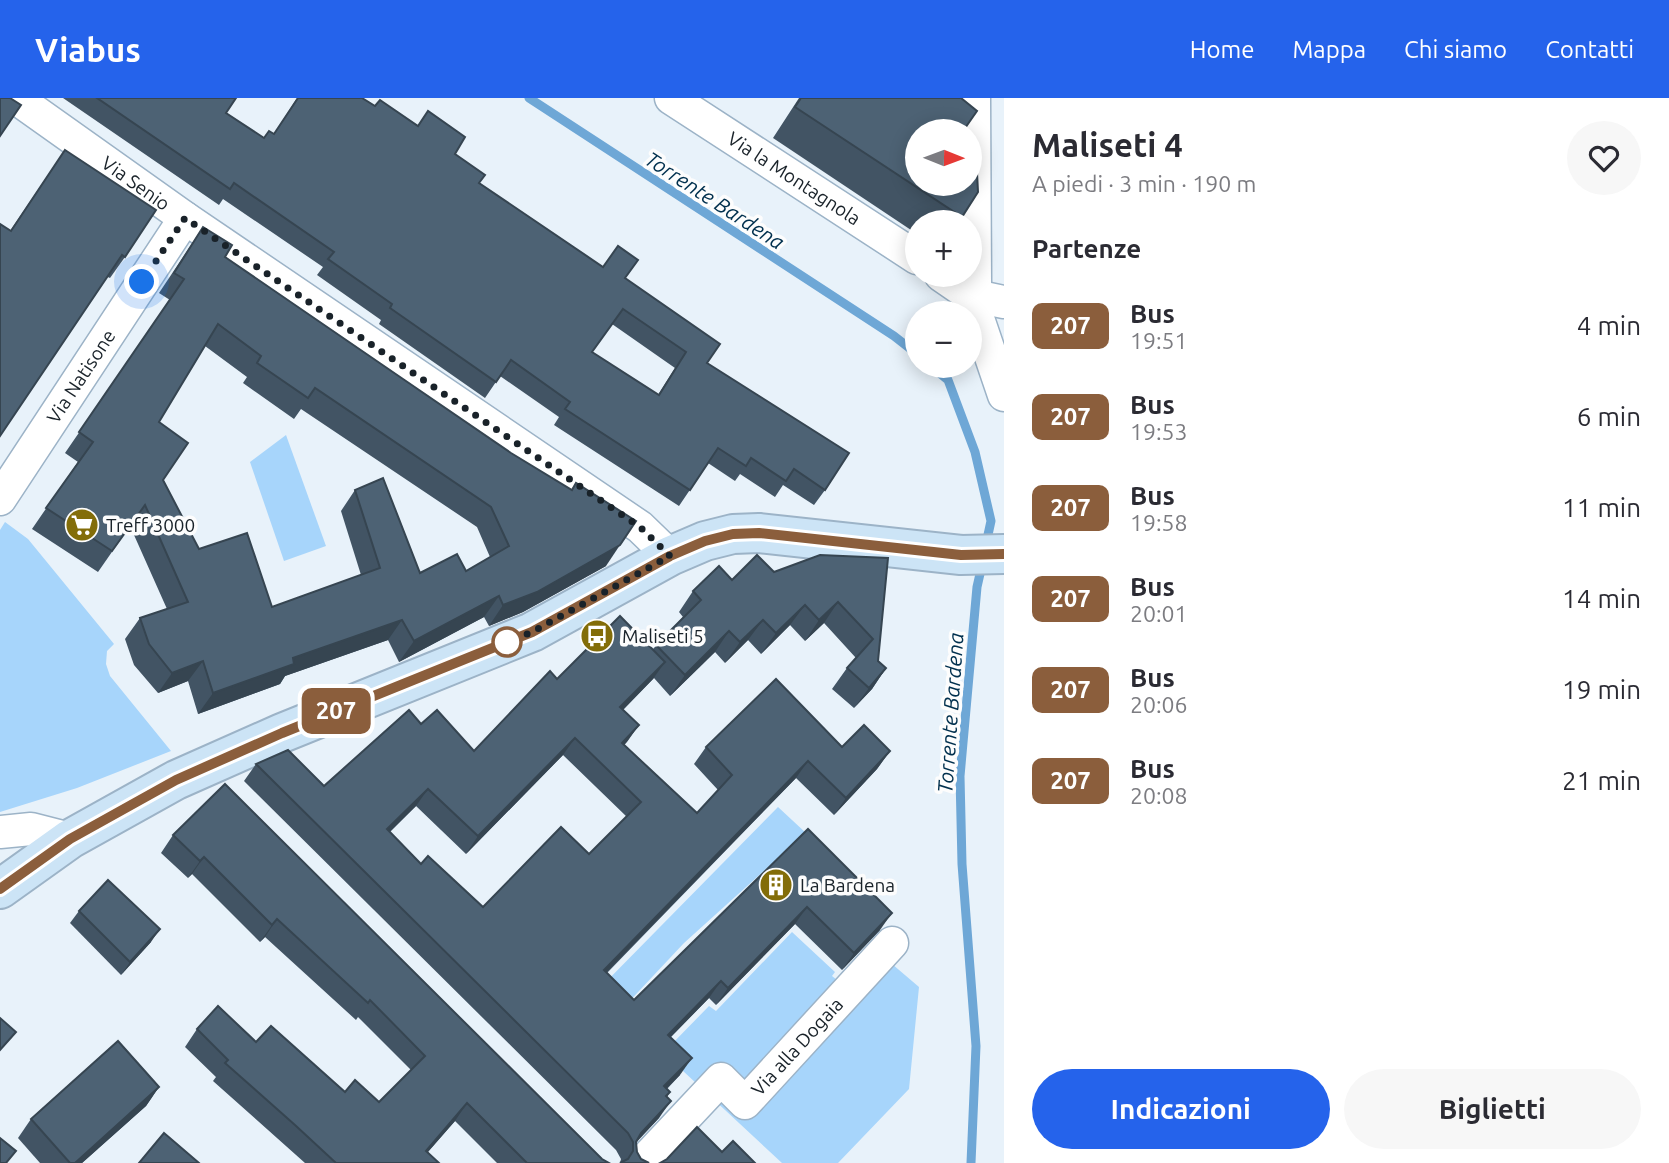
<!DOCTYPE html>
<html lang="it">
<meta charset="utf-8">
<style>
:root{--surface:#fff;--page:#f7f7f7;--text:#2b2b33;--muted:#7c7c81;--accent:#2563eb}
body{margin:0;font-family:Ubuntu,sans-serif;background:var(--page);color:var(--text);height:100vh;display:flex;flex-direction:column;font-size:26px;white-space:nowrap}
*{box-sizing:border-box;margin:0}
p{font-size:23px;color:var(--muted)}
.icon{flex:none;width:38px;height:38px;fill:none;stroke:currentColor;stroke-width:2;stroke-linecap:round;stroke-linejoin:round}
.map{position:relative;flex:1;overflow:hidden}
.details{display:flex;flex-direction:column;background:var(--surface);width:665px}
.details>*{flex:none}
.badge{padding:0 14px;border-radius:10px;font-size:24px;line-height:46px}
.needle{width:46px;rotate:91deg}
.controls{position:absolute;left:905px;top:21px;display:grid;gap:14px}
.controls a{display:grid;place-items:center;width:77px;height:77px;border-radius:50%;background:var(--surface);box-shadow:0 4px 18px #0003;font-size:35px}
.you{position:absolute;width:35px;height:35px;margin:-18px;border:5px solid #fff;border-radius:50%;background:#1a73e8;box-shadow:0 0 0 10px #1a73e833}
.map>.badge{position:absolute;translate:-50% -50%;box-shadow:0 0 0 4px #fff}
h2{padding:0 28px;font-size:26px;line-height:63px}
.round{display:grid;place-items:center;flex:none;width:74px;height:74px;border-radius:37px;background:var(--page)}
.summary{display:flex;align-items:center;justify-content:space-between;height:119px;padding:0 28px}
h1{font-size:33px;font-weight:700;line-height:52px}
.action{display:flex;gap:14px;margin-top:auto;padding:14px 28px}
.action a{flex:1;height:80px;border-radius:42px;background:var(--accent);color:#fff;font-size:28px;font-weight:700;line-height:80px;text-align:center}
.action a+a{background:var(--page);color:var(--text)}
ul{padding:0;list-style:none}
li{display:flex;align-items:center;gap:21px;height:91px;padding:0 28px}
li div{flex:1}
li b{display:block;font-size:26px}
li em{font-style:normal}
li .badge{min-width:77px;font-weight:700;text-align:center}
header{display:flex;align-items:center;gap:42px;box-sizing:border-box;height:98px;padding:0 35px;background:var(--accent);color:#fff}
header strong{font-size:33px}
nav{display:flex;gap:38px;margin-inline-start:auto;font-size:24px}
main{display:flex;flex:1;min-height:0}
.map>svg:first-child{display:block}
.green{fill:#a7d5fb}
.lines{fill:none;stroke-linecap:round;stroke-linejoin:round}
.stream{stroke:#6ea7d6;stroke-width:9}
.street-casing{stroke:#9cb3c7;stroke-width:35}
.secondary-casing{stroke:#9cb3c7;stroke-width:42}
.street{stroke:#fff;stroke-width:32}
.secondary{stroke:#cce4f6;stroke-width:38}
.wall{fill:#425464;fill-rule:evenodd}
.shaded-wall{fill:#364551}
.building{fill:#4d6274;stroke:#364551;stroke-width:2;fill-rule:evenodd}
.line-casing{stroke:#fff;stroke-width:16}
.line{stroke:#8b5e3c;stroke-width:10}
.walk{stroke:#192229;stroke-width:7;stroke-dasharray:0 12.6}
.stop-dot{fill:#fff;stroke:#8b5e3c;stroke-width:3.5}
.labels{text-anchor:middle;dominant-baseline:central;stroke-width:7;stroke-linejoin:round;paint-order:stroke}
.street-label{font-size:19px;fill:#192229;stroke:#fdfdfd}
.poi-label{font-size:19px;fill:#192229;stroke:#fdfdfd;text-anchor:start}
.water-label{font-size:21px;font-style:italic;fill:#01304e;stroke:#fdfdfd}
</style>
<header>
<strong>Viabus</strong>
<nav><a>Home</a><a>Mappa</a><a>Chi siamo</a><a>Contatti</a></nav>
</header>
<main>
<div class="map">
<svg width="1004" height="1065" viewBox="0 0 1004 1065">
<rect width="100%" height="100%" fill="#e8f2fa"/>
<g class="green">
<path d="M 286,337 L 326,448 L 284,463 L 250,364 Z"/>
<path d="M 5,424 L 28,441 L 114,546 L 107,553 L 106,566 L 110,578 L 171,653 L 77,690 L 0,714 L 0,432 Z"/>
<path d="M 778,709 L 806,735 L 684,845 L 624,909 L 668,950 L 709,908 L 716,913 L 792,834 L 835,874 L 832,878 L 860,900 L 892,866 L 919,889 L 909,991 L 838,1065 L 782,1065 L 597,893 Z"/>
</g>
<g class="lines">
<g class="stream">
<path d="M 529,0 L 894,238 L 917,256"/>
<path d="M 931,268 L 948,282 L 975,354 L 991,423 L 986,446"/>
<path d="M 971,1065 L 976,948 L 962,766 L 960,678 L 977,489 L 982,467"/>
</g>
<defs>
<g id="street">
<path id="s1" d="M 16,0 L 185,120 L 640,429 L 670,458"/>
<path id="s2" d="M 671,0 L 917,160"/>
<path d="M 974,0 L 975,185 L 970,197 L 1004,297"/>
<path d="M 941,177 L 970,197 L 1004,204"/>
<path id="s3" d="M 0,401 L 185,120"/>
<path d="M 0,734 L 31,731 L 70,741"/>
<path id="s4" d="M 642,1065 L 721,981 L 745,1005 L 892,845"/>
</g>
<path id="secondary" d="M 0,791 L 70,741 L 176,682 L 282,635 L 532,534 L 670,458 L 705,443 L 733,436 L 759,435 L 961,457 L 1004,456"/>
</defs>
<use href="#street" class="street-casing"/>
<use href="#secondary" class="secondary-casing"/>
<use href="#street" class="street"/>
<use href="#secondary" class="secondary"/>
</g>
<g class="wall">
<path d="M 63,0 L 236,0 L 226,15 L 264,40 L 274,36 L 297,0 L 362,0 L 375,8 L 418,28 L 428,13 L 455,56 L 479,85 L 603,169 L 625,180 L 707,265 L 825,392 L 814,407 L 783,387 L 775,399 L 740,376 L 735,383 L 708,365 L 679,408 L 554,327 L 559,319 L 500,278 L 485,300 L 379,226 L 381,222 L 317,177 L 323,169 L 223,101 L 219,107 ZM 612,226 L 675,270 L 658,297 L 592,254 Z"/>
<path d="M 799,0 L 961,0 L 917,33 L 978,94 L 959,124 L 917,124 L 917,136 L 773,40 Z"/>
<path d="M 65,52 L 125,159 L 110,180 L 10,133 Z"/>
<path d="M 203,129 L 225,159 L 511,355 L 571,392 L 576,385 L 606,468 L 523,514 L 489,528 L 484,519 L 399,564 L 388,542 L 285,578 L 280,586 L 198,616 L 188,583 L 158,595 L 134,567 L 125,541 L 140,520 L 167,511 L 130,428 L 98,474 L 32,431 L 78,364 L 65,355 L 170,202 L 159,195 ZM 205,248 L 247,279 L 243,285 L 294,321 L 301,311 L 477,429 L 490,459 L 466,473 L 420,475 L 355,392 L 341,413 L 361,477 L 272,509 L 199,451 L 163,382 L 159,324 Z"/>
<path d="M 888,460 L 878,563 L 886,570 L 872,591 L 854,610 L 832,591 L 847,570 L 856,560 L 824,525 L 805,543 L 790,527 L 761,556 L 748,542 L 725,565 L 715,554 L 670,598 L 654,580 L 623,612 L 639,627 L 624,647 L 697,715 L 718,692 L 694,666 L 706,649 L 842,649 L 890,653 L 877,671 L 834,717 L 796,680 L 607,875 L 634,902 L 808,731 L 880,832 L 842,872 L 795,826 L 716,907 L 709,900 L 670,940 L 680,977 L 667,991 L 670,994 L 667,999 L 659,1020 L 636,1044 L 637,1054 L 641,1061 L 620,1065 L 621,1061 L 616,1052 L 244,683 L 256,666 L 324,688 L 421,626 L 474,653 L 557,581 L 653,551 L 683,519 L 679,514 L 693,493 L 732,482 L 774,474 ZM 563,657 L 627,719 L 589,756 L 483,809 L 421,766 L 390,734 L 416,708 L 466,756 Z"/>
<path d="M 225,686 L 602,1061 L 609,1065 L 497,1065 L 455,1023 L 428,1054 L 439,1065 L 305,1065 L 213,983 L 216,979 L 185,949 L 197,931 L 256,944 L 345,994 L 379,1004 L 411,972 L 358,919 L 356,922 L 265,839 L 260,844 L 192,776 L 188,780 L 161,755 L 173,737 Z"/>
<path d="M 79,813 L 151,844 L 121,877 L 70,825 Z"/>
<path d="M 159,989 L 146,1008 L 82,1065 L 40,1065 L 18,1040 L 31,1021 Z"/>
</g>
<g class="shaded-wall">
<path d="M 620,447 L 606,468 L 523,514 L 489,528 L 503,507 Z"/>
<path d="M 499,498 L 484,519 L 399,564 L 414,543 Z"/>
<path d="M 838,504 L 824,525 L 805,543 L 819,522 Z"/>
<path d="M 805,507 L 790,527 L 761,556 L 776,535 Z"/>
<path d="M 402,522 L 388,542 L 285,578 L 280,586 L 198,616 L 213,595 L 293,560 Z"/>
<path d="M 763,522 L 748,542 L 725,565 L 740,544 Z"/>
<path d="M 729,533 L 715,554 L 670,598 L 685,577 Z"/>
<path d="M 203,563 L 188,583 L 158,595 L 172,575 Z"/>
<path d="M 665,564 L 653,581 L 608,627 L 620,609 Z"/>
<path d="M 886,570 L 872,591 L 854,610 L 869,590 Z"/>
<path d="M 639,627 L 627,644 L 610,662 L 622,645 Z"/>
<path d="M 575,640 L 563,657 L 466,756 L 478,738 Z"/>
<path d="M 890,653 L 877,671 L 834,717 L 846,700 Z"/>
<path d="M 808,663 L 796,680 L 592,889 L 604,872 Z"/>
<path d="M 428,691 L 416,708 L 375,748 L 387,731 Z"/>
<path d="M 204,759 L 192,776 L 188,780 L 200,763 Z"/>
<path d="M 807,809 L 795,826 L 716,907 L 728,890 Z"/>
<path d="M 892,815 L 880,832 L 842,872 L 854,855 Z"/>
<path d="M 277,821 L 265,839 L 260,844 L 272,827 Z"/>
<path d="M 160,831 L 151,844 L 121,877 L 130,864 Z"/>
<path d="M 721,883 L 709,900 L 655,955 L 668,937 Z"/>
<path d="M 692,960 L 680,977 L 652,1005 L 664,988 Z"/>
<path d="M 159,989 L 146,1008 L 82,1065 L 75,1065 Z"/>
<path d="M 671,1003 L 659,1020 L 633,1048 L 641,1035 Z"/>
<path d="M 467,1005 L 455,1023 L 418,1065 L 426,1053 Z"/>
</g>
<g class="building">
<path d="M 0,0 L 10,0 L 21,7 L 0,38 Z"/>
<path d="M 97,0 L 236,0 L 226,15 L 264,40 L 269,33 L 274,36 L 298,0 L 362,0 L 375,8 L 380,2 L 418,28 L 428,13 L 465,39 L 455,56 L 485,77 L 479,85 L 603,169 L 618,148 L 638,162 L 625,180 L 720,246 L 707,265 L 849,355 L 825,392 L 794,371 L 786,383 L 751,360 L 746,368 L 718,350 L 690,392 L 565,311 L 570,304 L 511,262 L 496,284 L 390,210 L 392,206 L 328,161 L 334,154 L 234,85 L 230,91 ZM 623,211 L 686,254 L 659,297 L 592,254 Z"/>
<path d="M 801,0 L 961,0 L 977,13 L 963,33 L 917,33 L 917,86 L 970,86 L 970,50 L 976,54 L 978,94 L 962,119 L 795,9 Z"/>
<path d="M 65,52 L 156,112 L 125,159 L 122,157 L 0,338 L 0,126 L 11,133 Z"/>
<path d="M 203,129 L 232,147 L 225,159 L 403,281 L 511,355 L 572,392 L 576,385 L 636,423 L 620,447 L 537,494 L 503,507 L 499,498 L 414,543 L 402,522 L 293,560 L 294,566 L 213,595 L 203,563 L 172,575 L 149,546 L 140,520 L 188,504 L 145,407 L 112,453 L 46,410 L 93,344 L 79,334 L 184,181 L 174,175 ZM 218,226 L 261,258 L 257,265 L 308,300 L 315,290 L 491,409 L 509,448 L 466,473 L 457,456 L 420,475 L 383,380 L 355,392 L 380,470 L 272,509 L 247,435 L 199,451 L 163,382 L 188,345 L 159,324 Z"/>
<path d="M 757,457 L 774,474 L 820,457 L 888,460 L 878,563 L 886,570 L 869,590 L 847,570 L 873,541 L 838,504 L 819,522 L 805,507 L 776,535 L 763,522 L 740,544 L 729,533 L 685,577 L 656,547 L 701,502 L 693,493 L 719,468 L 732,482 Z"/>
<path d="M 620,518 L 665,564 L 620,609 L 639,627 L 622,645 L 697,715 L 732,677 L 706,649 L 776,581 L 842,649 L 864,627 L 890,653 L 846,700 L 808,663 L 604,872 L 634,902 L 808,731 L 892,815 L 854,855 L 807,809 L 728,890 L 721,883 L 668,937 L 692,960 L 664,988 L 670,994 L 666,998 L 671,1003 L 641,1035 L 636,1044 L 637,1054 L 641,1061 L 649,1065 L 620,1065 L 628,1061 L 633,1053 L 633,1044 L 628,1035 L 256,666 L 288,652 L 324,688 L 409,612 L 421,626 L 437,612 L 474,653 L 550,573 L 557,581 ZM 575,640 L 641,704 L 589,756 L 561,729 L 483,809 L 428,758 L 421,766 L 387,731 L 428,691 L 478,738 Z"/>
<path d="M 225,686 L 602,1061 L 609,1065 L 527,1065 L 467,1005 L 426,1053 L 439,1065 L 336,1065 L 295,1027 L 225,965 L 228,962 L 197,931 L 218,908 L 256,944 L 271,928 L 345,994 L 355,982 L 379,1004 L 425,958 L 370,902 L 368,905 L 277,821 L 272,827 L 204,759 L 200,763 L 173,737 Z"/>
<path d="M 108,782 L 160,831 L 130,864 L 79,813 Z"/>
<path d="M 0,920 L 16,934 L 0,952 Z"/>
<path d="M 118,943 L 159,989 L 75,1065 L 70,1065 L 31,1021 Z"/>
<path d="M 697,1029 L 722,1054 L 733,1043 L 755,1065 L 660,1065 L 667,1061 Z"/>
<path d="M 164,1035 L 199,1065 L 139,1065 Z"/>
<path d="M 0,1040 L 16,1053 L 6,1065 L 0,1065 Z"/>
</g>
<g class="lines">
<defs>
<path id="line" d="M 0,791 L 70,741 L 176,682 L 282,635 L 532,534 L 670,458 L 705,443 L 733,436 L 759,435 L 961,457 L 1004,456"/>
</defs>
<use href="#line" class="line-casing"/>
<use href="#line" class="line"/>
<path class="walk" d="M 142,184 L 185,120 L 640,429 L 670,458 L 532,534 L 507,544"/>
</g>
<defs>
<symbol id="supermarket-disc" viewBox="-11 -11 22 22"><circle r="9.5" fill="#836d09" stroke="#fdfdfd"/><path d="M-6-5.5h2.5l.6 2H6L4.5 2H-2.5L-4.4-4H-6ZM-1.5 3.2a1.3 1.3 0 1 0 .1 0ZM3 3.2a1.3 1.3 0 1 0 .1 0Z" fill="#fff"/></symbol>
<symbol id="bus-disc" viewBox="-11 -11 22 22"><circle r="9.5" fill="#836d09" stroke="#fdfdfd"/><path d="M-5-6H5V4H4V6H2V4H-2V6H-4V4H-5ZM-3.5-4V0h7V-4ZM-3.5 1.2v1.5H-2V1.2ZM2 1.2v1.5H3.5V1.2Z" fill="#fff"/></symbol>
<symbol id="building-disc" viewBox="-11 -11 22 22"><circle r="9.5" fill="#836d09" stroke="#fdfdfd"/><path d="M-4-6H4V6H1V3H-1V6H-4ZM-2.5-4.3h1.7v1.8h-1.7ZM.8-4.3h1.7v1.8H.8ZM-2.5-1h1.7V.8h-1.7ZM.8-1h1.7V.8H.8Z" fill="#fff"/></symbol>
</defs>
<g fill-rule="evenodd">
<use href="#supermarket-disc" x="63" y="408" width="38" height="38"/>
<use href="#bus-disc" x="578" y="519" width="38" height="38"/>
<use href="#building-disc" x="757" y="768" width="38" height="38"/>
</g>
<circle class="stop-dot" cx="507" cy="544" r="14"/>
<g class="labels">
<g class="street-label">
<text stroke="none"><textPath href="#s2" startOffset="147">Via la Montagnola</textPath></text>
<text stroke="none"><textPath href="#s1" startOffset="147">Via Senio</textPath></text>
<text stroke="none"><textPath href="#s3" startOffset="147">Via Natisone</textPath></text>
<text stroke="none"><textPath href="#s4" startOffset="226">Via alla Dogaia</textPath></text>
</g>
<g class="poi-label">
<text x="106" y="427">Treff 3000</text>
<text x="622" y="538">Maliseti 5</text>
<text x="800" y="787">La Bardena</text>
</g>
<g class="water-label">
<text transform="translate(715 102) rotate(33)">Torrente Bardena</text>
<text transform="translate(950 615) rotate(-86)">Torrente Bardena</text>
</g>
</g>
</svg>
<div class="controls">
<a><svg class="needle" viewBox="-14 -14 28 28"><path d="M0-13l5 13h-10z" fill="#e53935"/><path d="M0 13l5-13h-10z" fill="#7c7c81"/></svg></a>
<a>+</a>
<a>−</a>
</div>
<div class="you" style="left:142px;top:184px"></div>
<b class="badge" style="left:336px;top:613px;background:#8b5e3c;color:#fff">207</b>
</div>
<section class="details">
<div class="summary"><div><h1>Maliseti 4</h1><p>A piedi · 3 min · 190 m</p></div><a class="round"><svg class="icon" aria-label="heart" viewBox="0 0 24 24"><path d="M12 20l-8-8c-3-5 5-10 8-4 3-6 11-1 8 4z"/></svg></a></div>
<h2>Partenze</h2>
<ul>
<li><span class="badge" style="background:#8b5e3c;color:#fff">207</span><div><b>Bus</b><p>19:51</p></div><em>4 min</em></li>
<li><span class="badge" style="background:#8b5e3c;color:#fff">207</span><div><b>Bus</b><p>19:53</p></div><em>6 min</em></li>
<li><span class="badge" style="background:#8b5e3c;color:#fff">207</span><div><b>Bus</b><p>19:58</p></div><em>11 min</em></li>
<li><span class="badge" style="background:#8b5e3c;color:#fff">207</span><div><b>Bus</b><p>20:01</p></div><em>14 min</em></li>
<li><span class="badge" style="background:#8b5e3c;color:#fff">207</span><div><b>Bus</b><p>20:06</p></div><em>19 min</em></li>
<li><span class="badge" style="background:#8b5e3c;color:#fff">207</span><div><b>Bus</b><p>20:08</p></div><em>21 min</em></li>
</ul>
<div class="action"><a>Indicazioni</a><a>Biglietti</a></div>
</section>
</main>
